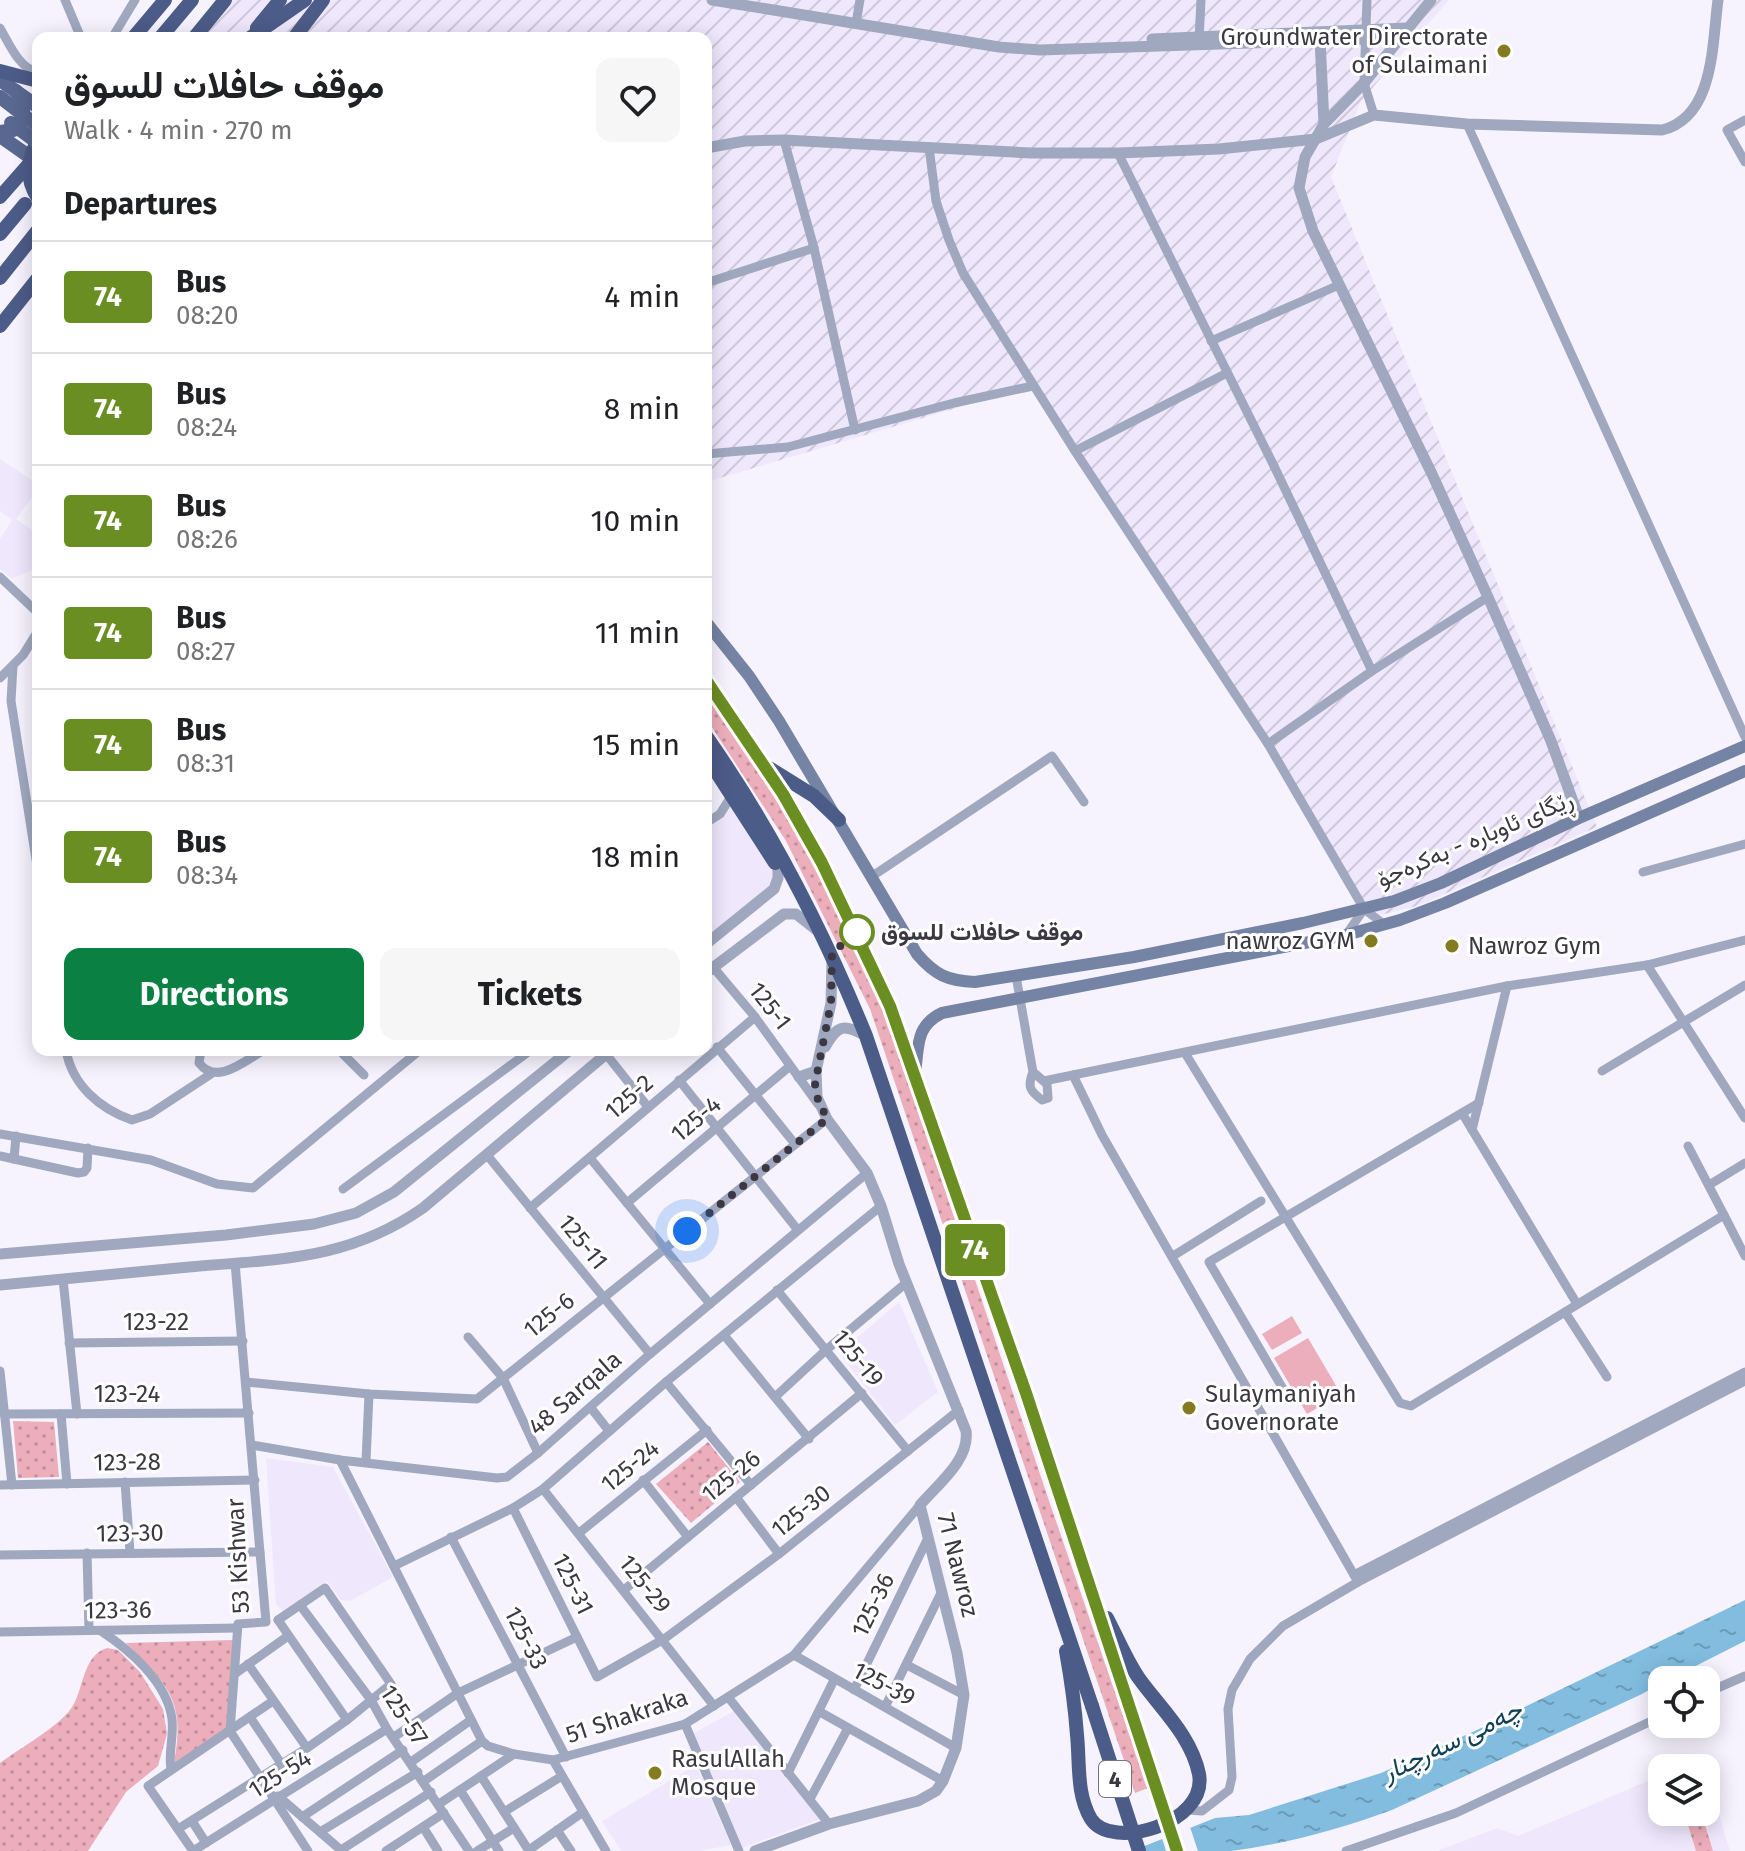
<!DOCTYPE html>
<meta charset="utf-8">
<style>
:root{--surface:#fff;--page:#f6f6f6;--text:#202124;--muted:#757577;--line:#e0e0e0;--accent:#0b8043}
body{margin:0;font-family:"Fira Sans",Vazirmatn,sans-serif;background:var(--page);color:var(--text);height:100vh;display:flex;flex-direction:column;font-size:30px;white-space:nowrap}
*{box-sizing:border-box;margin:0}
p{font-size:26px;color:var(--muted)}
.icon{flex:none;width:44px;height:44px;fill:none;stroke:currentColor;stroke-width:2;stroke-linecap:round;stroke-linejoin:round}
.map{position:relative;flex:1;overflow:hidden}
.details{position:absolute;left:32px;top:32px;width:680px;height:1024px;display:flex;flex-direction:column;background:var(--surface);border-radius:16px;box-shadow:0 4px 20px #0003}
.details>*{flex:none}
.badge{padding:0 16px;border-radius:6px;font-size:28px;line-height:52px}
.fabs{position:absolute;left:1648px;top:1666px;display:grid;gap:16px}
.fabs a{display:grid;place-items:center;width:72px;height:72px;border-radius:16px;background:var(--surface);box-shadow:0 4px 20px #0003;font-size:40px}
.you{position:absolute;width:40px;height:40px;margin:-20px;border:6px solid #fff;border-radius:50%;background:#1a73e8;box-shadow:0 0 0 12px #1a73e833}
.map>.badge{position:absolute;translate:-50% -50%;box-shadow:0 0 0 4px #fff}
h2{padding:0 32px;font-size:30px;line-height:72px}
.round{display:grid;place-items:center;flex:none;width:84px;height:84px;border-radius:16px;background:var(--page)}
.headline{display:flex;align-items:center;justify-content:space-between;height:136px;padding:0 32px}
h1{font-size:38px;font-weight:700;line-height:60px}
.action{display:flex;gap:16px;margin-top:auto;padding:16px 32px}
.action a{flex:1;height:92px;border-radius:16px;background:var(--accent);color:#fff;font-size:32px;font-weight:700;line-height:92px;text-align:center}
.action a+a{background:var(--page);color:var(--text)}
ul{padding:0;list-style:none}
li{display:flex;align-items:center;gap:24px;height:112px;padding:0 32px;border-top:2px solid var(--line)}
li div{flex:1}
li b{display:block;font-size:30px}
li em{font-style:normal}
li .badge{min-width:88px;font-weight:700;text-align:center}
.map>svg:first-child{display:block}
.built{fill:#efe8fd}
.industrial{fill:url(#industrial-furrows)}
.park{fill:url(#park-dots)}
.pitch{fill:#edaebb}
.water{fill:url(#water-ripples)}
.pier{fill:#f6f3fe}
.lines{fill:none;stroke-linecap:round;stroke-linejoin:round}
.minor{stroke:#9fa8bf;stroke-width:9}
.tertiary{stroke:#9fa8bf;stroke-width:11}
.secondary{stroke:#7583a4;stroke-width:12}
.primary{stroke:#586890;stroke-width:14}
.trunk{stroke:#4c5c88;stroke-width:14}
.primary-bridge{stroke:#586890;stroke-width:14}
.trunk-bridge{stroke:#4c5c88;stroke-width:14}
.line-casing{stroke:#fff;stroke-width:18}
.line{stroke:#6b8e23;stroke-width:12}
.walk{stroke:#3b3842;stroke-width:8;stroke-dasharray:0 14.4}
.poi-dot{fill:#847b20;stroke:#fff;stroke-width:3}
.stop-dot{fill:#fff;stroke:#6b8e23;stroke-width:4}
.labels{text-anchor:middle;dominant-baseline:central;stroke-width:6;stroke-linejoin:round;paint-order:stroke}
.shield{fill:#fff;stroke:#76747b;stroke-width:2}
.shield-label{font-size:22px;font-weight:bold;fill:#3b3842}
.poi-label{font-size:24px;fill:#3b3842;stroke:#fff;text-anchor:start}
.street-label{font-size:24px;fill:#3b3842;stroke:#fff}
.stop-label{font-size:24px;font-weight:bold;fill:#3b3842;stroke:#fff;text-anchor:start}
.water-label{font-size:26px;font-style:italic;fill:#0f4058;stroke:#fff}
</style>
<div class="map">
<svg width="1745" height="1851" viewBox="0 0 1745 1851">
<defs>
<pattern id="industrial-furrows" width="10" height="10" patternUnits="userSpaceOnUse" patternTransform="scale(2)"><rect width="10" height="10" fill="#efe8fd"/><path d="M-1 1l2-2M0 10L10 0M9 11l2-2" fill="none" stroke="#cec8da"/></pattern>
<pattern id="park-dots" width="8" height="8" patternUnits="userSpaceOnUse" patternTransform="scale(2)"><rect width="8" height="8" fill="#edaebb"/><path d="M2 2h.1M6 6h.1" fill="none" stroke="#c18f9a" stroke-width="1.8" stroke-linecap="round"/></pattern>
<pattern id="water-ripples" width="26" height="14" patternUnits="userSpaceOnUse" patternTransform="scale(2)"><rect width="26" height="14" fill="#82bde0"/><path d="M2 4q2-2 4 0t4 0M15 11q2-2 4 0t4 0" fill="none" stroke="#6c9bb7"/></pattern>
</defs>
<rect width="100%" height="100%" fill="#f6f3fe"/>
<g class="built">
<path d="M 0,459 L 38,484 L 38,489 L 16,519 L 38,534 L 38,567 L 12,579 L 0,569 L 0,539 L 12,520 L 0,511 Z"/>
<path d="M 733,797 L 778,878 L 706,944 L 706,823 Z"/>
<path d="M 899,1302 L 938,1392 L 895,1425 L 839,1353 Z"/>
<path d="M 266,1458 L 333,1467 L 393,1577 L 350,1601 L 341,1600 L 327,1581 L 284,1611 L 276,1605 Z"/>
<path d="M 734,1711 L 820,1819 L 742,1848 L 692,1734 Z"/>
<path d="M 696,1765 L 731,1845 L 700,1851 L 621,1851 L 602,1821 Z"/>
<path d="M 1706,1774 L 1730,1851 L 1437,1851 L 1497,1828 L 1518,1836 L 1662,1775 L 1662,1812 L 1706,1812 Z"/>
</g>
<path class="industrial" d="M 218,0 L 1449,0 L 1361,101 L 1331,177 L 1597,827 L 1417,906 L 1368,918 L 1285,772 L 1032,386 L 706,482 L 706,38 L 186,38 Z"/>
<g class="park">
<path d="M 706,692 L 780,806 L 825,885 L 881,999 L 1047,1495 L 1148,1788 L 1135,1793 L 870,1009 L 786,841 L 706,718 Z"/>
<path d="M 13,1421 L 54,1422 L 59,1477 L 18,1478 Z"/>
<path d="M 708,1442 L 740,1482 L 691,1523 L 656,1484 Z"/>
<path d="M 233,1640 L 226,1730 L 174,1763 C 186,1701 168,1685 126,1643 Z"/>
<path d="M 107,1648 L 118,1650 L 140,1672 L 163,1709 L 167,1734 L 158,1766 L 126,1792 L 88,1851 L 0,1851 L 0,1763 C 19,1749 56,1728 70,1710 C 84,1693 81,1656 107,1648 Z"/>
<path d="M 1684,1812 L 1701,1812 L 1713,1851 L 1696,1851 Z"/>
</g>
<g class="pitch">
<path d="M 1292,1316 L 1302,1333 L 1272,1350 L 1262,1334 Z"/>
<path d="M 1308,1338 L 1341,1394 L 1307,1414 L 1274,1358 Z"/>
</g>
<path class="water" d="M 1745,1600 L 1745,1641 L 1668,1680 L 1662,1680 L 1662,1683 L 1640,1695 L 1392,1810 C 1340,1829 1286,1844 1231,1851 C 1199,1851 1165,1851 1132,1851 L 1215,1818 L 1249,1815 L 1381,1773 L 1477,1730 Z"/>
<path class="pier" d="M 1189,1824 L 1198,1851 L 1166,1851 L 1161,1835 Z"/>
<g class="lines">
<g class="minor">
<path d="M 65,0 L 81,38"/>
<path d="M 1367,0 L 1364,83 L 1374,115"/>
<path d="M 856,23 L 860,0"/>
<path d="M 0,28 C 9,43 19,69 38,72"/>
<path d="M 112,38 L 135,0"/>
<path d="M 1199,40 L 1201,0"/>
<path d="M 1745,120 L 1727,130 L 1745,162"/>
<path d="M 1467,124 L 1745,737"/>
<path d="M 784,140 L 814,248 L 855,430"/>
<path d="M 929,147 L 936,201 L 949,240 L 963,273 L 1075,451 L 1268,744 L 1364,909 L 1385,925"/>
<path d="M 1118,153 L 1274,466 L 1372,671"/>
<path d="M 706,283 L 814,248"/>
<path d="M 1211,341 L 1339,285"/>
<path d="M 1075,451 L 1227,373"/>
<path d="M 706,454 L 788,447 L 954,403 L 1033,386"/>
<path d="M 0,577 L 38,613"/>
<path d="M 13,666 L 11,701 L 38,872"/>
<path d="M 0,678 L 23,655 L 38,631"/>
<path d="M 1268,744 L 1372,671 L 1488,597"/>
<path d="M 706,823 L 720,814 L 732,795"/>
<path d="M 1643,872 L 1745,844"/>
<path d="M 871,877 L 1052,756 L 1084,802"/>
<path d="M 1346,935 L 1364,909"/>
<path d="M 1647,965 L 1745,1118"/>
<path d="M 713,967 L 755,1017 L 818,1104"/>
<path d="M 1016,976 L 1033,1072 C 1027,1087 1030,1091 1042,1100 L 1048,1098 L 1047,1084 L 1033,1072"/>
<path d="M 717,1047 L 795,1144"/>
<path d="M 66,1050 C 72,1085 100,1109 132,1120 L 150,1114 L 211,1074"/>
<path d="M 201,1050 L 199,1063 C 217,1086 244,1061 264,1050"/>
<path d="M 339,1050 L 364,1075"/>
<path d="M 1185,1053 L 1400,1403 L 1411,1406 L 1724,1215 L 1688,1146"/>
<path d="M 606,1054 L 648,1107"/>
<path d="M 1602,1071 L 1745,985"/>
<path d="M 1073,1075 L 1102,1135 L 1358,1582"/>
<path d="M 679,1080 L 797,1229"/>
<path d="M 1044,1081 L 1507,986 L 1647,965 L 1745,940"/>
<path d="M 1462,1113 L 1577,1304"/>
<path d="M 1472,1130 L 1507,986"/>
<path d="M 0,1134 L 151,1160 L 217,1184 L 253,1188 L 420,1050"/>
<path d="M 487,1155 L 650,1354"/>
<path d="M 0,1156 L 14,1159 L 16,1136"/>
<path d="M 590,1158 L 710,1304"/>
<path d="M 14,1159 L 78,1173 L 84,1172 L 87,1168 L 88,1148"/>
<path d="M 1709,1185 L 1745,1163"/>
<path d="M 343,1189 L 531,1050"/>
<path d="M 627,1203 L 790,1066"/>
<path d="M 530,1208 L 755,1017"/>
<path d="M 1724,1215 L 1745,1256"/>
<path d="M 1173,1256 L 1261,1201"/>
<path d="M 235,1263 L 266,1622 L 238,1624 L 230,1731 L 308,1851"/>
<path d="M 63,1279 L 77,1414"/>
<path d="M 777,1290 L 908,1451"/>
<path d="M 1565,1312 L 1607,1377"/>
<path d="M 724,1335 L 809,1439"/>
<path d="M 468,1337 L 503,1378 L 538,1453"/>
<path d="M 69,1343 L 243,1341"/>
<path d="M 0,1371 L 12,1485"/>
<path d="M 246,1382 L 369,1394 L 477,1399 L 827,1119"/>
<path d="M 666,1382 L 751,1485"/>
<path d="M 1286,1394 L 1209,1262 L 1479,1103"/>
<path d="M 775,1397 L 826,1350 L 906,1283"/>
<path d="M 591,1408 L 609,1431"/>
<path d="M 4,1414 L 249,1413"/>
<path d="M 61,1414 L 67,1484"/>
<path d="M 252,1445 L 340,1460 L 497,1478 L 507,1477 L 538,1453 L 650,1354 L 867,1173"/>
<path d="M 340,1460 L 482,1741 L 488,1746 L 514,1754 L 553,1760 L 685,1724 L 794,1655 L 920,1505"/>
<path d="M 366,1461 L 369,1394"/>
<path d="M 643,1480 L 688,1537"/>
<path d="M 125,1482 L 130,1552"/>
<path d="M 0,1485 L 255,1480"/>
<path d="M 543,1489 L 714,1706"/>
<path d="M 736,1497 L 779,1554"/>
<path d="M 513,1508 L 597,1677 L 664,1639 L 779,1554 L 959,1410"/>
<path d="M 579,1533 L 707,1430"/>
<path d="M 451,1537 L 566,1757"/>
<path d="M 87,1553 L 89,1630"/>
<path d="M 0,1555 L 260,1552"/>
<path d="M 394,1566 L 513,1508 L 543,1489 L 666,1382 L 881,1206"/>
<path d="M 1354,1575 L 1745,1372"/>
<path d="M 624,1590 L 862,1393"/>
<path d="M 300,1605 L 371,1700 L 387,1729 L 469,1851"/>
<path d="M 278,1620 L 347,1720"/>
<path d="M 101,1631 C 130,1650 167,1682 172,1719 C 174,1737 168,1753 171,1770"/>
<path d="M 0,1632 L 237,1628"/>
<path d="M 794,1655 L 956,1748"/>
<path d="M 248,1664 L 307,1748"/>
<path d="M 907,1665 L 964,1695"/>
<path d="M 236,1673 L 288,1636"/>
<path d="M 854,1690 L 928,1538"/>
<path d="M 1706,1693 L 1745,1676"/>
<path d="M 728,1697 L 829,1824"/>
<path d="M 886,1705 L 941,1593"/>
<path d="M 820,1712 L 943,1781"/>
<path d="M 250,1717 L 282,1765"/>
<path d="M 685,1724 L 739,1851"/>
<path d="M 394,1737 L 458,1693 L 577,1637"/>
<path d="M 553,1760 L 606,1851"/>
<path d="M 411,1762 L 471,1720"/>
<path d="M 788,1773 L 834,1680"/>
<path d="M 481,1776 L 529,1851"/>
<path d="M 424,1781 L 482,1741"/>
<path d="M 460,1790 L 499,1851"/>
<path d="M 278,1796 L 342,1851"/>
<path d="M 810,1799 L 848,1728"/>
<path d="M 439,1804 L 514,1754"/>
<path d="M 1188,1810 L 1202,1811 L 1229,1790 L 1232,1777 L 1228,1709 L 1232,1690 L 1250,1659 L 1283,1626 L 1358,1582 L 1745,1381"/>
<path d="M 504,1812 L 562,1776"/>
<path d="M 302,1817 L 403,1750"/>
<path d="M 192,1821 L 206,1843"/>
<path d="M 423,1827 L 438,1851"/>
<path d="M 178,1829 L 307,1748 L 347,1720 L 391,1684 L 325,1588 L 278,1620"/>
<path d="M 557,1830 L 571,1851"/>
<path d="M 320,1832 L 418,1772"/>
<path d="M 341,1850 L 431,1792"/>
<path d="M 529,1850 L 583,1812"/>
<path d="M 193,1851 L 148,1786 L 273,1701"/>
<path d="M 193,1851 L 387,1729"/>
<path d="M 386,1851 L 444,1813"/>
<path d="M 477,1851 L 514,1828"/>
<path d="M 1346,1851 L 1456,1813 L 1662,1716"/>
</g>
<g class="tertiary">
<path d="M 712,0 L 999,47 L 1040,50 L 1399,38"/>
<path d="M 1431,0 L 1364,83 L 1324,124 L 1305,157 L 1299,188 L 1313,231 L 1432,474 L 1488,597 L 1551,741 L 1579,818"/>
<path d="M 1152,39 L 1407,28"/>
<path d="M 1320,39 L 1324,124"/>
<path d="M 706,148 L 745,141 L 784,140 L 1031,153 L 1118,153 L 1219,149 L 1316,139 L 1374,115 L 1467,124 L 1662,130 C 1715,117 1712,43 1718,0"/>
<path d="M 706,944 L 774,889 L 778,878 L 778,857"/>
<path d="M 706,973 L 784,914 L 796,914 L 819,932"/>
<path d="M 825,1047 C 838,1024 844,1024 866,1036"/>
<path d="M 799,1077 L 816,1071"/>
<path d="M 0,1254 L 226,1235 L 314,1224 L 356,1213 L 394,1192 L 570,1050"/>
<path d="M 0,1285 C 63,1279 126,1273 189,1267 C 277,1259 347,1261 423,1208 L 611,1050"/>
<path d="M 755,1851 L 829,1824 L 918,1801 L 936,1791 L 943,1781 L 956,1748 L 964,1695 L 957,1653 L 920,1505 C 937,1485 970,1460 966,1431 L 899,1264 L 881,1206 L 867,1173 L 827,1119 L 817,1097 L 816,1071 L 831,1003 L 832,961"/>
</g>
<g class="secondary">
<path d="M 706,622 L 749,676 L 779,721 L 917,954 C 935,975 948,981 975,982 L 1134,957 L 1303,923 L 1394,901 L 1441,883 L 1579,818 L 1745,746"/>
<path d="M 915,1072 C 919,1047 915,1026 942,1013 L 1346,935 L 1400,920 L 1445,903 L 1745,771"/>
</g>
<g class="primary">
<path d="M 0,80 L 38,107"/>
<path d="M 0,97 L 22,114"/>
<path d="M 0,132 L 13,130 C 27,117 25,107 16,91"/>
<path d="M 0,136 L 30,157"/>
</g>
<g class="trunk">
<path d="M 257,28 L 280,0"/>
<path d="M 133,38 L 165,0"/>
<path d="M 160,38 L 192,0"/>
<path d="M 194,38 L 225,0"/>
<path d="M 250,38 L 305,0"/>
<path d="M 294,38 L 323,0"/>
<path d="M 0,71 L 38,81"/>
<path d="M 38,141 C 26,160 26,180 38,198"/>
<path d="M 0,197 L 29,164"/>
<path d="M 0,234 L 25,204"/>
<path d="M 0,278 L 38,230"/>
<path d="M 0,326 L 38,278"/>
<path d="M 706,680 L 783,794 L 822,863 L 890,1006 L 1026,1393 L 1126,1692"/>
<path d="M 706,736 C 772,830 823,930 866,1036 L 1092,1706"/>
<path d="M 706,756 L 775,863"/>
<path d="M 769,768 L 814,796 L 839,820"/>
<path d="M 1066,1651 C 1071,1679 1075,1707 1077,1735 C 1080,1763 1076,1794 1091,1819 C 1111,1851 1208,1824 1199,1774 C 1191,1735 1160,1708 1138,1677 C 1126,1659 1117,1637 1107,1618"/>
</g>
<g class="primary-bridge">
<path d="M 22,114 L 38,126"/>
<path d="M 11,123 L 38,143"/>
</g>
<g class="trunk-bridge">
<path d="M 1126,1692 L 1177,1851"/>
<path d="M 1092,1706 L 1139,1851"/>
</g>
</g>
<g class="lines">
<defs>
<path id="line" d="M 706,680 L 783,794 L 822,863 L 890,1006 L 1026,1393 L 1177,1851"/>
</defs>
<use href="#line" class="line-casing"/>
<use href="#line" class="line"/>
<path class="walk" d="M 687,1231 L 827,1119 L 817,1097 L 815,1084 L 831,1003 L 832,953 L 857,932"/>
</g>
<g class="poi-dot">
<circle cx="1504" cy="51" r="8"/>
<circle cx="1371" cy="941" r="8"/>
<circle cx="1452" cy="946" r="8"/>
<circle cx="1189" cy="1408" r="8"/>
<circle cx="655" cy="1773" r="8"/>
</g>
<circle class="stop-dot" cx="857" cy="932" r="16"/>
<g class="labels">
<rect class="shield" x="1099" y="1761" width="32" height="36" rx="6"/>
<g class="shield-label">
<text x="1115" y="1779">4</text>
</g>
<g class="poi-label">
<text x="1488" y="37" text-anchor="end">Groundwater Directorate<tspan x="1488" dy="28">of Sulaimani</tspan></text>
<text x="1355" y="941" text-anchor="end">nawroz GYM</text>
<text x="1468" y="946">Nawroz Gym</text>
<text x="1205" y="1394">Sulaymaniyah<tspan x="1205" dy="28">Governorate</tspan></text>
<text x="671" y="1759">RasulAllah<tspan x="671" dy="28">Mosque</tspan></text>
</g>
<g class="street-label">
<text transform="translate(1475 839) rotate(-23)">ڕێگای ئاوبارە - بەکرەجۆ</text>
<text transform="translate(770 1006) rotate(52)">125-1</text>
<text transform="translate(629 1097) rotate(-41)">125-2</text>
<text transform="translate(696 1119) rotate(-40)">125-4</text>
<text transform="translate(583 1242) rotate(51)">125-11</text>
<text transform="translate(549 1315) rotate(-39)">125-6</text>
<text x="156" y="1322">123-22</text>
<text transform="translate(858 1358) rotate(51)">125-19</text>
<text transform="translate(575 1393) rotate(-41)">48 Sarqala</text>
<text x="127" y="1394">123-24</text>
<text transform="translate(127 1462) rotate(-1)">123-28</text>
<text transform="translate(630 1466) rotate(-39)">125-24</text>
<text transform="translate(731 1476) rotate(-39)">125-26</text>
<text transform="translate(801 1511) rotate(-39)">125-30</text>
<text transform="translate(130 1533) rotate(-1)">123-30</text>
<text transform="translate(238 1556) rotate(-93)">53 Kishwar</text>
<text transform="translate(958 1565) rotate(76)">71 Nawroz</text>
<text transform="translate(573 1584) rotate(64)">125-31</text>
<text transform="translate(645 1584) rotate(51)">125-29</text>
<text transform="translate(873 1605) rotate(-64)">125-36</text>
<text transform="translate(118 1610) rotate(-1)">123-36</text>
<text transform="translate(526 1638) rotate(63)">125-33</text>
<text transform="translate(884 1684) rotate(28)">125-39</text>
<text transform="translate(404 1715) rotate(57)">125-57</text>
<text transform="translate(627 1716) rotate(-18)">51 Shakraka</text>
<text transform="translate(280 1774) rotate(-32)">125-54</text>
</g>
<g class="stop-label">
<text x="881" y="932">موقف حافلات للسوق</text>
</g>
<g class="water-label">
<text transform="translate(1452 1741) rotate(-26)">چەمی سەرچنار</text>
</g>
</g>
</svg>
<div class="fabs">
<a><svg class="icon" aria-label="locate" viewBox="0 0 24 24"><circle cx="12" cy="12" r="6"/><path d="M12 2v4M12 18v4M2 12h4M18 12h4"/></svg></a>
<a><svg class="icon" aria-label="layers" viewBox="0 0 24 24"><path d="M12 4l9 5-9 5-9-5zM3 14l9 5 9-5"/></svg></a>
</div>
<div class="you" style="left:687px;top:1231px"></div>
<b class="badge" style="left:975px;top:1250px;background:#6b8e23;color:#fff">74</b>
<section class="details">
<div class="headline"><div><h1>موقف حافلات للسوق</h1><p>Walk · 4 min · 270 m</p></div><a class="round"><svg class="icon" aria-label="heart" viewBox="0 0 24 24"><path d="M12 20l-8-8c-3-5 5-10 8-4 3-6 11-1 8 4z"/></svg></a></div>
<h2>Departures</h2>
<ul>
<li><span class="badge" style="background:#6b8e23;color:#fff">74</span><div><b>Bus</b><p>08:20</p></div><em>4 min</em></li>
<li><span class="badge" style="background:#6b8e23;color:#fff">74</span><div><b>Bus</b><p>08:24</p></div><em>8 min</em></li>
<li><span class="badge" style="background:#6b8e23;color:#fff">74</span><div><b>Bus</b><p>08:26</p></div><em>10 min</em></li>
<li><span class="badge" style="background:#6b8e23;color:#fff">74</span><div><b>Bus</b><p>08:27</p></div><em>11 min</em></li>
<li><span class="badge" style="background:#6b8e23;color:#fff">74</span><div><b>Bus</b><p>08:31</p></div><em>15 min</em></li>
<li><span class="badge" style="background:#6b8e23;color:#fff">74</span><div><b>Bus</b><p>08:34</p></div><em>18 min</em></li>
</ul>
<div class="action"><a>Directions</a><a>Tickets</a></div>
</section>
</div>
